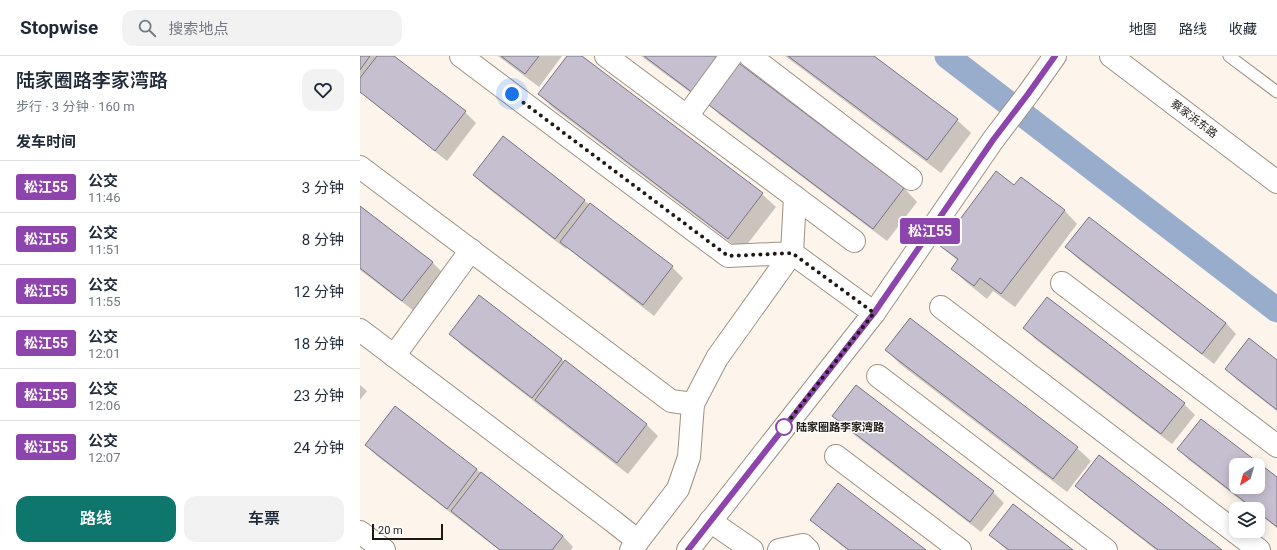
<!DOCTYPE html>
<html lang="zh">
<meta charset="utf-8">
<style>
:root{--surface:#fff;--page:#f2f2f3;--text:#1f2937;--muted:#747a83;--line:#e0e1e3;--accent:#0f766e}
body{margin:0;font-family:Roboto,"Noto Sans SC",sans-serif;background:var(--page);color:var(--text);height:100vh;display:flex;flex-direction:column;font-size:15px;white-space:nowrap}
*{box-sizing:border-box;margin:0}
p{font-size:13px;color:var(--muted)}
.icon{flex:none;width:22px;height:22px;fill:none;stroke:currentColor;stroke-width:2;stroke-linecap:round;stroke-linejoin:round}
.map{position:relative;flex:1;overflow:hidden}
.drawer{display:flex;flex-direction:column;background:var(--surface);width:360px}
.drawer>*{flex:none}
.badge{padding:0 8px;border-radius:3px;font-size:14px;line-height:26px}
.needle{width:26px;rotate:217deg}
.tools{position:absolute;left:869px;top:402px;display:grid;gap:8px}
.tools a{display:grid;place-items:center;width:36px;height:36px;border-radius:8px;background:var(--surface);box-shadow:0 2px 10px #0003;font-size:20px}
.scale{position:absolute;left:12px;bottom:10px;width:71px;box-sizing:border-box;padding-left:4px;border:2px solid #1e1914;border-top:0;font-size:11px;line-height:14px;white-space:nowrap;color:#1e1914;-webkit-text-stroke:3px #fff;paint-order:stroke}
.you{position:absolute;width:20px;height:20px;margin:-10px;border:3px solid #fff;border-radius:50%;background:#1a73e8;box-shadow:0 0 0 6px #1a73e833}
.map>.badge{position:absolute;translate:-50% -50%;box-shadow:0 0 0 2px #fff}
h2{padding:0 16px;font-size:15px;line-height:36px}
.round{display:grid;place-items:center;flex:none;width:42px;height:42px;border-radius:12px;background:var(--page)}
.overview{display:flex;align-items:center;justify-content:space-between;height:68px;padding:0 16px}
h1{font-size:19px;font-weight:600;line-height:30px}
.action{display:flex;gap:8px;margin-top:auto;padding:8px 16px}
.action a{flex:1;height:46px;border-radius:12px;background:var(--accent);color:#fff;font-size:16px;font-weight:600;line-height:46px;text-align:center}
.action a+a{background:var(--page);color:var(--text)}
ul{padding:0;list-style:none}
li{display:flex;align-items:center;gap:12px;height:52px;padding:0 16px;border-top:1px solid var(--line)}
li div{flex:1}
li b{display:block;font-size:15px}
li em{font-style:normal}
li .badge{min-width:44px;font-weight:700;text-align:center}
header{display:flex;align-items:center;gap:24px;box-sizing:border-box;height:56px;padding:0 20px;background:var(--surface);border-bottom:1px solid var(--line)}
header strong{font-size:19px}
nav{display:flex;gap:22px;margin-inline-start:auto;font-size:14px}
.search{width:280px;height:36px;background:var(--page);display:flex;align-items:center;gap:10px;box-sizing:border-box;padding:0 14px;border-radius:12px;color:var(--muted);font-size:15px}
main{display:flex;flex:1;min-height:0}
.map>svg:first-child{display:block}
.shadow{fill:#0003;fill-rule:evenodd}
.lines{fill:none;stroke-linecap:round;stroke-linejoin:round}
.canal{stroke:#97adcb;stroke-width:25}
.building{fill:#c6bfd0;stroke:#7a7484;fill-rule:evenodd}
.lane-casing{stroke:#9e9284;stroke-width:13}
.street-casing{stroke:#9e9284;stroke-width:24}
.secondary-casing{stroke:#9e9284;stroke-width:24}
.lane{stroke:#fff;stroke-width:11}
.street{stroke:#fff;stroke-width:22}
.secondary{stroke:#fff;stroke-width:22}
.line-casing{stroke:#fff;stroke-width:9}
.line{stroke:#8e44ad;stroke-width:6}
.walk{stroke:#1e1914;stroke-width:4;stroke-dasharray:0 7.2}
.stop-dot{fill:#fff;stroke:#8e44ad;stroke-width:2}
.labels{text-anchor:middle;dominant-baseline:central;stroke-width:3;stroke-linejoin:round;paint-order:stroke}
.street-label{font-size:11px;fill:#1e1914;stroke:#fff}
.stop-label{font-size:11px;font-weight:bold;fill:#1e1914;stroke:#fff;text-anchor:start}
</style>
<header>
<strong>Stopwise</strong>
<div class="search"><svg class="icon" aria-label="search" viewBox="0 0 24 24"><circle cx="10" cy="10" r="6"/><path d="M15 15l6 6"/></svg>搜索地点</div>
<nav><a>地图</a><a>路线</a><a>收藏</a></nav>
</header>
<main>
<section class="drawer">
<div class="overview"><div><h1>陆家圈路李家湾路</h1><p>步行 · 3 分钟 · 160 m</p></div><a class="round"><svg class="icon" aria-label="heart" viewBox="0 0 24 24"><path d="M12 20l-8-8c-3-5 5-10 8-4 3-6 11-1 8 4z"/></svg></a></div>
<h2>发车时间</h2>
<ul>
<li><span class="badge" style="background:#8e44ad;color:#fff">松江55</span><div><b>公交</b><p>11:46</p></div><em>3 分钟</em></li>
<li><span class="badge" style="background:#8e44ad;color:#fff">松江55</span><div><b>公交</b><p>11:51</p></div><em>8 分钟</em></li>
<li><span class="badge" style="background:#8e44ad;color:#fff">松江55</span><div><b>公交</b><p>11:55</p></div><em>12 分钟</em></li>
<li><span class="badge" style="background:#8e44ad;color:#fff">松江55</span><div><b>公交</b><p>12:01</p></div><em>18 分钟</em></li>
<li><span class="badge" style="background:#8e44ad;color:#fff">松江55</span><div><b>公交</b><p>12:06</p></div><em>23 分钟</em></li>
<li><span class="badge" style="background:#8e44ad;color:#fff">松江55</span><div><b>公交</b><p>12:07</p></div><em>24 分钟</em></li>
</ul>
<div class="action"><a>路线</a><a>车票</a></div>
</section>
<div class="map">
<svg width="917" height="494" viewBox="0 0 917 494">
<rect width="100%" height="100%" fill="#fdf5ec"/>
<g class="shadow">
<path d="M 0,0 L 32,0 L 105,56 L 116,67 L 87,105 L 1,37 L 0,38 Z"/>
<path d="M 138,0 L 202,0 L 179,31 Z"/>
<path d="M 208,0 L 220,0 L 402,138 L 416,151 L 382,195 L 192,51 L 179,38 Z"/>
<path d="M 281,0 L 363,0 L 544,132 L 557,146 L 527,185 L 360,59 L 348,48 L 347,49 Z"/>
<path d="M 425,0 L 512,0 L 597,64 L 611,77 L 581,117 Z"/>
<path d="M 143,81 L 230,149 L 231,148 L 312,211 L 323,222 L 294,260 L 207,192 L 206,193 L 125,130 L 114,119 Z"/>
<path d="M 654,130 L 704,154 L 717,168 L 655,251 L 633,235 L 627,243 L 606,226 L 592,213 L 598,205 L 581,190 Z"/>
<path d="M 0,151 L 72,206 L 83,217 L 54,255 L 0,214 Z"/>
<path d="M 706,191 L 866,267 L 876,278 L 854,308 L 717,202 Z"/>
<path d="M 687,242 L 824,348 L 835,359 L 812,388 L 675,283 L 665,272 Z"/>
<path d="M 91,278 L 201,303 L 287,369 L 298,380 L 268,418 L 101,289 Z"/>
<path d="M 526,294 L 717,392 L 731,405 L 707,436 L 540,308 Z"/>
<path d="M 917,305 L 917,355 L 877,324 L 866,313 Z"/>
<path d="M 0,329 L 7,335 L 0,344 Z"/>
<path d="M 35,351 L 203,480 L 213,491 L 211,494 L 139,494 L 17,400 L 6,389 Z"/>
<path d="M 474,360 L 633,436 L 644,447 L 621,476 L 484,371 Z"/>
<path d="M 841,364 L 917,423 L 917,472 L 898,457 L 898,453 L 892,453 L 829,404 L 818,393 ZM 876,409 L 898,409 L 898,431 L 876,431 Z"/>
<path d="M 717,430 L 860,494 L 796,494 L 728,441 Z"/>
<path d="M 451,464 L 564,494 L 487,494 L 462,474 Z"/>
<path d="M 630,479 L 711,494 L 647,494 Z"/>
</g>
<g class="lines">
<path class="canal" d="M 587,0 L 917,254"/>
</g>
<g class="building">
<path d="M 0,0 L 10,0 L 0,14 Z"/>
<path d="M 17,0 L 34,0 L 106,55 L 75,95 L 0,36 L 0,22 Z"/>
<path d="M 141,0 L 179,0 L 165,18 Z"/>
<path d="M 207,0 L 222,0 L 403,137 L 368,183 L 178,38 Z"/>
<path d="M 284,0 L 361,0 L 333,37 Z"/>
<path d="M 428,0 L 514,0 L 598,63 L 567,104 Z"/>
<path d="M 376,5 L 544,132 L 513,173 L 345,46 Z"/>
<path d="M 143,80 L 225,144 L 195,183 L 113,119 Z"/>
<path d="M 636,115 L 654,129 L 661,121 L 705,154 L 641,238 L 620,222 L 614,230 L 591,213 L 598,203 L 580,190 Z"/>
<path d="M 230,147 L 313,210 L 283,249 L 200,186 Z"/>
<path d="M 0,150 L 73,206 L 42,245 L 0,212 Z"/>
<path d="M 729,161 L 866,267 L 842,298 L 705,191 Z"/>
<path d="M 119,239 L 202,303 L 172,342 L 89,278 Z"/>
<path d="M 687,241 L 825,347 L 801,378 L 663,272 Z"/>
<path d="M 550,262 L 718,391 L 693,423 L 525,294 Z"/>
<path d="M 889,282 L 917,304 L 917,354 L 865,313 Z"/>
<path d="M 205,304 L 287,368 L 257,407 L 175,344 Z"/>
<path d="M 496,329 L 634,435 L 610,466 L 472,360 Z"/>
<path d="M 35,350 L 117,413 L 87,453 L 5,389 Z"/>
<path d="M 841,363 L 917,421 L 917,471 L 898,456 L 898,453 L 894,453 L 817,393 ZM 876,409 L 898,409 L 898,431 L 876,431 Z"/>
<path d="M 739,399 L 862,494 L 798,494 L 715,430 Z"/>
<path d="M 121,416 L 203,480 L 192,494 L 140,494 L 91,455 Z"/>
<path d="M 478,427 L 566,494 L 489,494 L 450,464 Z"/>
<path d="M 653,448 L 713,494 L 649,494 L 629,479 Z"/>
</g>
<g class="lines">
<defs>
<path id="lane" d="M 869,0 L 917,36"/>
<g id="street">
<path d="M 101,0 L 368,200 L 432,197 L 435,141"/>
<path d="M 246,0 L 494,185"/>
<path d="M 390,0 L 551,123"/>
<path d="M 327,60 L 371,0"/>
<path d="M 0,111 L 311,345 L 333,348"/>
<path d="M 702,227 L 917,390"/>
<path d="M 581,251 L 899,494"/>
<path d="M 0,274 L 254,466 L 278,485"/>
<path d="M 34,300 L 111,194"/>
<path d="M 518,320 L 746,494"/>
<path d="M 476,400 L 600,494"/>
<path d="M 350,465 L 392,494"/>
<path d="M 0,476 L 24,494"/>
<path d="M 271,494 L 318,433 L 329,401 L 333,348 L 357,302 L 432,197 L 514,257"/>
<path d="M 328,494 L 514,257 L 633,84 L 668,38 L 695,0"/>
<path d="M 419,494 L 443,489 L 448,494"/>
</g>
<path id="secondary" d="M 751,0 L 917,126"/>
</defs>
<use href="#lane" class="lane-casing"/>
<use href="#street" class="street-casing"/>
<use href="#secondary" class="secondary-casing"/>
<use href="#lane" class="lane"/>
<use href="#street" class="street"/>
<use href="#secondary" class="secondary"/>
</g>
<g class="lines">
<defs>
<path id="line" d="M 328,494 L 514,257 L 633,84 L 668,38 L 695,0"/>
</defs>
<use href="#line" class="line-casing"/>
<use href="#line" class="line"/>
<path class="walk" d="M 152,38 L 368,200 L 432,197 L 514,257 L 423,372 L 424,371"/>
</g>
<circle class="stop-dot" cx="424" cy="371" r="8"/>
<g class="labels">
<g class="street-label">
<text transform="translate(834 63) rotate(37)">蔡家浜东路</text>
</g>
<g class="stop-label">
<text x="436" y="371">陆家圈路李家湾路</text>
</g>
</g>
</svg>
<div class="tools">
<a><svg class="needle" viewBox="-14 -14 28 28"><path d="M0-13l5 13h-10z" fill="#e53935"/><path d="M0 13l5-13h-10z" fill="#747a83"/></svg></a>
<a><svg class="icon" aria-label="layers" viewBox="0 0 24 24"><path d="M12 4l9 5-9 5-9-5zM3 14l9 5 9-5"/></svg></a>
</div>
<div class="scale">20 m</div>
<div class="you" style="left:152px;top:38px"></div>
<b class="badge" style="left:570px;top:175px;background:#8e44ad;color:#fff">松江55</b>
</div>
</main>
